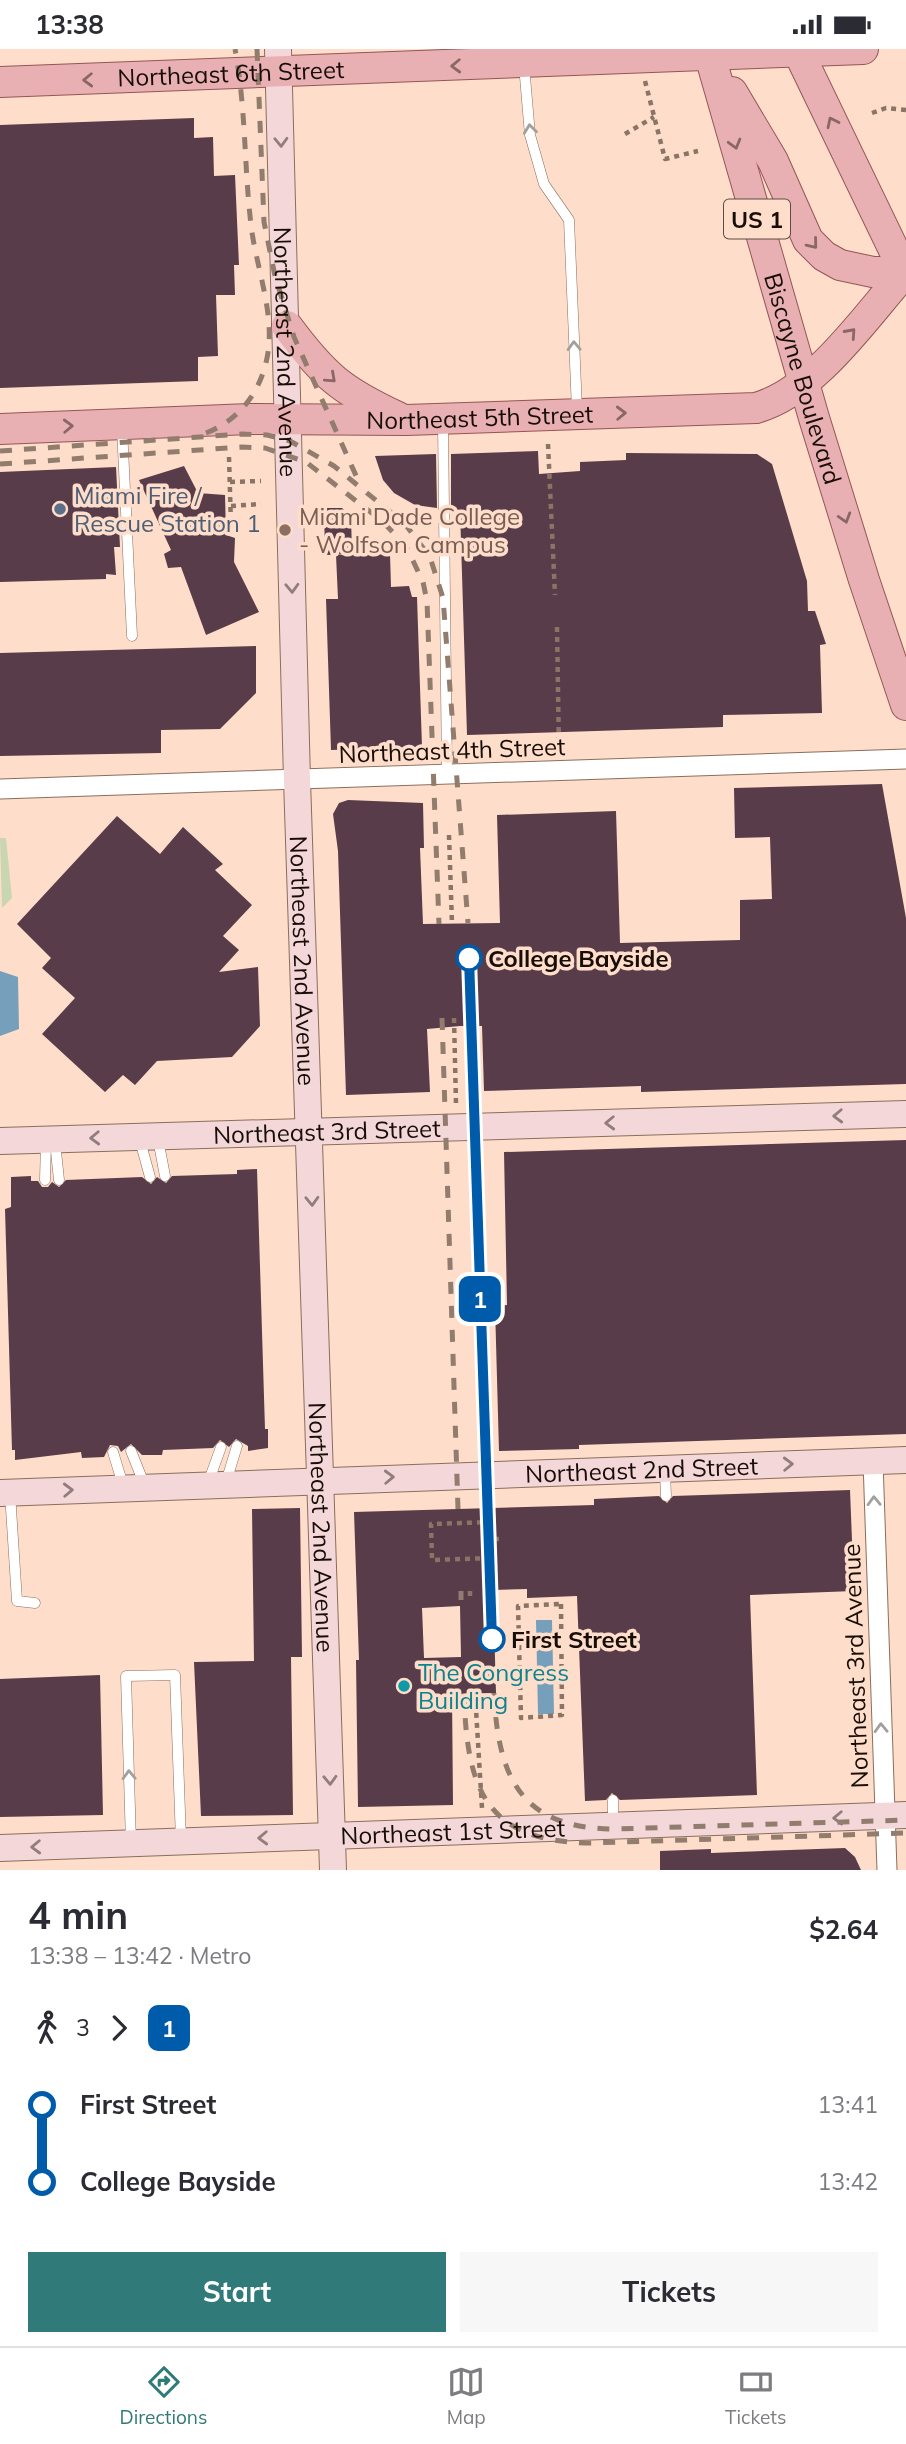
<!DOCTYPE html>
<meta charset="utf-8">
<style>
:root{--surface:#fff;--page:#f7f7f7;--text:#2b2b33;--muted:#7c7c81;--line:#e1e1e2;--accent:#317a7a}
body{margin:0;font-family:Mulish,sans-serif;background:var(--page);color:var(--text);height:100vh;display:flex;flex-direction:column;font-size:26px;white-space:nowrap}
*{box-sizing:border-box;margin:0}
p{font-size:23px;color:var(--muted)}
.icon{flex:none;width:38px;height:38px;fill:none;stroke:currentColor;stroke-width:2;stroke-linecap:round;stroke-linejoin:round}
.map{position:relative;height:1821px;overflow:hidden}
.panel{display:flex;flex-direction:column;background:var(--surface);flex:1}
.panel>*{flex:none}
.badge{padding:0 14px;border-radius:10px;font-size:24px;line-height:46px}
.map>.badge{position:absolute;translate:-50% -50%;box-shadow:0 0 0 4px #fff}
.legs{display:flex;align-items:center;gap:10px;height:77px;padding:0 28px;font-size:23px}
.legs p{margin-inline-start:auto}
.head{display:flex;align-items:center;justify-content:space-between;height:119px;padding:0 28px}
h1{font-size:38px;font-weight:700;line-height:52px}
.cta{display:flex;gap:14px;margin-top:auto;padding:14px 28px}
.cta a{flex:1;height:80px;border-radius:0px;background:var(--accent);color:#fff;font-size:28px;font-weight:700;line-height:80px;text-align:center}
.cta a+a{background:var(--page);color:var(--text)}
ul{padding:0 28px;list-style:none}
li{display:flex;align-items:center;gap:24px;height:77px;font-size:26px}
li i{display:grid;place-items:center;width:10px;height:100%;margin:0 9px;background:currentColor}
li i::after{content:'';width:18px;height:18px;margin:-9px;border:5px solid;border-radius:50%;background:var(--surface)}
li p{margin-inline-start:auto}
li:first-child i{background:linear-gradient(#0000 50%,currentColor 0)}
li:last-child i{background:linear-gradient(currentColor 50%,#0000 0)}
.status{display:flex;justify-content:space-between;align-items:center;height:49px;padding:0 35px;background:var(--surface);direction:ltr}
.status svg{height:19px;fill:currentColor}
.menu{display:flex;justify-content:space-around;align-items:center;height:98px;border-top:2px solid var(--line);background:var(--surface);font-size:19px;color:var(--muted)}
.menu a{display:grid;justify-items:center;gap:4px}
.menu .selected{color:var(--accent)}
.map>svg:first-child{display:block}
.green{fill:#c9d6b1}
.water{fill:#769fbb}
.building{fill:#583c49;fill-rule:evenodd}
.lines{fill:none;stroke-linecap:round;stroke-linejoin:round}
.lane-casing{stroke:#8a6e5c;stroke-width:11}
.street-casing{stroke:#8a6e5c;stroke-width:21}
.secondary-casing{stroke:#8a6e5c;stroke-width:28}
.primary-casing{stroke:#955555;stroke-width:32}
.path{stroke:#897466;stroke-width:4.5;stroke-dasharray:5 5;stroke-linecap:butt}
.lane{stroke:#fff;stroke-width:10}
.street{stroke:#fff;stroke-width:19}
.secondary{stroke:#f4d7d9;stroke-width:26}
.primary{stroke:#e8b0b2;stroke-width:30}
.rail{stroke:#917c6e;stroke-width:5;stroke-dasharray:12 12;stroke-linecap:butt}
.oneway{stroke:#8a6765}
.oneway2{stroke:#a39f9c}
.oneway3{stroke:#917d7a}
.line-1-casing{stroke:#fff;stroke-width:16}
.line-1{stroke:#005cab;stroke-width:10}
.service-dot{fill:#5c6f8a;stroke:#fedeca;stroke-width:2.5}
.education-dot{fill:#8d6e63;stroke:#fedeca;stroke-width:2.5}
.stop-1-dot{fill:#fff;stroke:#005cab;stroke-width:3.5}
.culture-dot{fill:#0f9aa8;stroke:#fedeca;stroke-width:2.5}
.labels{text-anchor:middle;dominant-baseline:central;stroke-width:7;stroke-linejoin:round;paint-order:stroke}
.shield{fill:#fedeca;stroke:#5d4c42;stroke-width:2}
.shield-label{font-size:23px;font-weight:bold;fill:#180e07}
.street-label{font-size:24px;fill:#180e07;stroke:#fedeca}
.service-label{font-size:24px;fill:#4e5e75;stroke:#fedeca;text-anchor:start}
.education-label{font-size:24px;fill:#785e54;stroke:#fedeca;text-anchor:start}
.stop-label{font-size:24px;font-weight:bold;fill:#180e07;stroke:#fedeca;text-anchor:start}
.culture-label{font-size:24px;fill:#0d838f;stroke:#fedeca;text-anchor:start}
</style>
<div class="status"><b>13:38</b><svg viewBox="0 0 49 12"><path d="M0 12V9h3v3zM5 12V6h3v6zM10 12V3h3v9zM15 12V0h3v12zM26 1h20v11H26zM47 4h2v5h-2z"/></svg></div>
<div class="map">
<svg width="906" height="1821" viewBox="0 0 906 1821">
<rect width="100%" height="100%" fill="#fedeca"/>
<path class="green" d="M 0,789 L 6,789 L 12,849 L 2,859 Z"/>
<g class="water">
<path d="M 0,922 L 18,928 L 19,980 L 0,987 Z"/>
<path d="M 536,1571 L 552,1571 L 554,1665 L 538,1665 Z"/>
</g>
<g class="building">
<path d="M 194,69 L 194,89 L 213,88 L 214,127 L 235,126 L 239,216 L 234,216 L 235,246 L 216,246 L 218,307 L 198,308 L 198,332 L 0,339 L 0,76 Z"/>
<path d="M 538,402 L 539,425 L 580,422 L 580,413 L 626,411 L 626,404 L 757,405 L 772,415 L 807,532 L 808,562 L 815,562 L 826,595 L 820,596 L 822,664 L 723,666 L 723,678 L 467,686 L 460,461 L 451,460 L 451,405 Z"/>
<path d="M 436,405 L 437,459 L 415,456 L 394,444 L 383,431 L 375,407 Z"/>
<path d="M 184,417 L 198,444 L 225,446 L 226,486 L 235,489 L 234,513 L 259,563 L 206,586 L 181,518 L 168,519 L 164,505 L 171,501 L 139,431 Z"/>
<path d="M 116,418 L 120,498 L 114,498 L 116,526 L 106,525 L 106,530 L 0,533 L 0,423 Z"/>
<path d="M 324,459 L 342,459 L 351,467 L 352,505 L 325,506 Z"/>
<path d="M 390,505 L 391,538 L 409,537 L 412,548 L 417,548 L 422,698 L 331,701 L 326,550 L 338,550 L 336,506 Z"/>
<path d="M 256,597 L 256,644 L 220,680 L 161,681 L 161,704 L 0,707 L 0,604 Z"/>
<path d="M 882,735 L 906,869 L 906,1035 L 641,1043 L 641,1037 L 484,1042 L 482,977 L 460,977 L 427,980 L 430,1043 L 346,1046 L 338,802 L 333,765 L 339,754 L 348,751 L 423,754 L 424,799 L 420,799 L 423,875 L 500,874 L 497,766 L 616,762 L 620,894 L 740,891 L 740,851 L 772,850 L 770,788 L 735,789 L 734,739 Z"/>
<path d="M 117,767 L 160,805 L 183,778 L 223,815 L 215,821 L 252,856 L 223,887 L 239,901 L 219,923 L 258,918 L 260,977 L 232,1008 L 157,1012 L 135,1036 L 123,1026 L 105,1043 L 42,985 L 75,949 L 42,919 L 51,909 L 17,875 Z"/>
<path d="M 906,1091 L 906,1385 L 579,1396 L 579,1400 L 499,1402 L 495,1257 L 507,1256 L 504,1103 Z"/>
<path d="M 257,1120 L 265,1380 L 268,1380 L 268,1399 L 248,1402 L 248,1397 L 236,1390 L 229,1398 L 220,1391 L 213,1399 L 163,1401 L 162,1406 L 142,1406 L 131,1395 L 121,1403 L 118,1397 L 110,1396 L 104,1408 L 82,1409 L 81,1403 L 15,1411 L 15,1401 L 12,1401 L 5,1160 L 11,1158 L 11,1128 L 31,1127 L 31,1132 L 38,1132 L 42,1138 L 48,1138 L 52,1133 L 59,1138 L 66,1131 L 142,1128 L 151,1135 L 157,1128 L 166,1134 L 172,1127 L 237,1125 L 237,1121 Z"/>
<path d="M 850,1441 L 854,1542 L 750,1546 L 757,1746 L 620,1751 L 612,1744 L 606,1751 L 585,1752 L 577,1547 L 527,1549 L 527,1540 L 493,1541 L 496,1644 L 452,1645 L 453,1756 L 358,1758 L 356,1611 L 359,1611 L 354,1463 L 594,1456 L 594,1450 L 659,1447 L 667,1454 L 673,1447 ZM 460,1557 L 461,1608 L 424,1609 L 422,1559 Z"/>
<path d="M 300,1459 L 302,1608 L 291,1608 L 293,1766 L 201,1767 L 194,1613 L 254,1612 L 252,1460 Z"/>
<path d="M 100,1626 L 103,1766 L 0,1768 L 0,1630 Z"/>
<path d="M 845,1799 L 855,1808 L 861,1821 L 660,1821 L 660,1802 L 711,1800 L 711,1804 Z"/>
</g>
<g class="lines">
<defs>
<g id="lane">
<path d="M 524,16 L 530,86 L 544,135 L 569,171 L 577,361"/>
<path d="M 443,374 L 447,726"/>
<path d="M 122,379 L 132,587"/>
<path d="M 139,1088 L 150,1128"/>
<path d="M 158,1090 L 165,1127"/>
<path d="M 55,1093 L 59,1131"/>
<path d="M 45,1131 L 46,1093"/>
<path d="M 131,1402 L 145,1437"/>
<path d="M 113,1403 L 123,1436"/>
<path d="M 665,1423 L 666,1447"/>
<path d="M 226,1433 L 237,1397"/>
<path d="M 208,1434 L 221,1398"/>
<path d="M 10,1444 L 17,1552 L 35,1554"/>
<path d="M 613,1751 L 613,1776"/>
<path d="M 131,1794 L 126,1627 L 175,1626 L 181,1791"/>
</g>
<g id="street">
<path d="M 0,740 L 906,710"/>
<path d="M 873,1412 L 887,1821"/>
</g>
<g id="secondary">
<path id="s1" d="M 278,0 L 297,731 L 333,1821"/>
<path id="s2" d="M 0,1092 L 906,1065"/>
<path id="s3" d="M 0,1444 L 906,1411"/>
<path id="s4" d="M 0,1799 L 906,1766"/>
</g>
<g id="primary">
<path id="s5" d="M 708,0 L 814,369 L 864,531 L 906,656"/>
<path d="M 797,0 L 906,226"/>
<path id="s6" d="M 0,33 L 863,0"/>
<path d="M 732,43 L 773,112 L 808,191 L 824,207 L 840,216 L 873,223 L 905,223"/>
<path d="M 287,277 C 324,327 342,342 398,368"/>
<path id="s7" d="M 0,380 L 250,370 L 406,371 L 756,359 C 816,342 865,268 906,222"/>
</g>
</defs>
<use href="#lane" class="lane-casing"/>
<use href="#street" class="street-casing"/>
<use href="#secondary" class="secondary-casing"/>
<use href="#primary" class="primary-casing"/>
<g class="path">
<path d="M 645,32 L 665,110 L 698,102"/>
<path d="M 872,64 L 886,59 L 906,61"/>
<path d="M 625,85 L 654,68"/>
<path d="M 548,395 L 555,546"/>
<path d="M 229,408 L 231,477"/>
<path d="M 230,433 L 261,432"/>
<path d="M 231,457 L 261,455"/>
<path d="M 557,578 L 559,703"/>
<path d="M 449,786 L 452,875"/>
<path d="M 454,969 L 456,1055"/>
<path d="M 493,1473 L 494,1509 L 432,1511 L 431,1475 Z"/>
<path d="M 494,1490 L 502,1490"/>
<path d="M 470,1542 L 470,1551"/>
<path d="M 561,1555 L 562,1666 L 521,1669 L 518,1557 Z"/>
<path d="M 475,1644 L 482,1759"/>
</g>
<use href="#lane" class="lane"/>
<use href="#street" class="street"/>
<use href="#secondary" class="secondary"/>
<use href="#primary" class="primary"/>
<g class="rail">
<path d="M 257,0 L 264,173 L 275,227 L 294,288 L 358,431"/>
<path d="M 206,384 C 239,371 260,344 267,309 C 276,266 256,219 251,176 C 244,117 246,59 235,0"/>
<path d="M 0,402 L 242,385 L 267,386 L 290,392 L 334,417 L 405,475 L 430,508 L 443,549 L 468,874"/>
<path d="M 0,415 L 242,398 L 265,399 L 306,413 L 382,472 L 406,497 L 423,533 L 427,552 L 439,875"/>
<path d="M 471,968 L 488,1459"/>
<path d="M 442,969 L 458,1460"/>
<path d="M 490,1541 L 491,1550"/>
<path d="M 461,1542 L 461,1551"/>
<path d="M 494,1644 C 498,1729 521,1780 616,1780 L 906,1771"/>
<path d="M 464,1645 C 467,1739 484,1793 591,1794 L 906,1784"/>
</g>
</g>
<defs><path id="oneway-chevron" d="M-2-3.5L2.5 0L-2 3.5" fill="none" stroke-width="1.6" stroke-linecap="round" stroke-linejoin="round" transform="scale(1.75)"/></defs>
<g class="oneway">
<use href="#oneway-chevron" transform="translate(456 17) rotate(178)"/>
<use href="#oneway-chevron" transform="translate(88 31) rotate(178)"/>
<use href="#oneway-chevron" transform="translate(832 73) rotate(-116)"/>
<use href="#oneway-chevron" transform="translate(735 95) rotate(74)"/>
<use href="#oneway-chevron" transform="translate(813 195) rotate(51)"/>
<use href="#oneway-chevron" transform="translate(851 284) rotate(-48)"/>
<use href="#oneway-chevron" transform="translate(331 329) rotate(42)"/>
<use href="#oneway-chevron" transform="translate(621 364) rotate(-2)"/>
<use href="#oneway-chevron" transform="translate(68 377) rotate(-2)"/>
<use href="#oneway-chevron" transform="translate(845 469) rotate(73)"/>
</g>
<g class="oneway2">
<use href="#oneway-chevron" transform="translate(530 80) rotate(-97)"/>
<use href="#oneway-chevron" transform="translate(574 297) rotate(-92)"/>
<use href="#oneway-chevron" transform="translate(874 1452) rotate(-92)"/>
<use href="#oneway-chevron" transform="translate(881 1679) rotate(-92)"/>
<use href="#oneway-chevron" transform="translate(129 1726) rotate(-92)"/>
</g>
<g class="oneway3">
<use href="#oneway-chevron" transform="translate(281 93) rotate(88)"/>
<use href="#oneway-chevron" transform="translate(292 539) rotate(88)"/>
<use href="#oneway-chevron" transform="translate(838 1067) rotate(178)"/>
<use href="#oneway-chevron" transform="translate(610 1074) rotate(178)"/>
<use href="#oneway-chevron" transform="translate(95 1089) rotate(178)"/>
<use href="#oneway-chevron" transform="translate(312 1152) rotate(88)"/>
<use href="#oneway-chevron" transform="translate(788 1415) rotate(-2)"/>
<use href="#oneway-chevron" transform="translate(389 1428) rotate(-2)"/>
<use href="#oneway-chevron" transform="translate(68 1441) rotate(-2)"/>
<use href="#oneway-chevron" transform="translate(330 1731) rotate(88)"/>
<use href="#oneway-chevron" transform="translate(838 1769) rotate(178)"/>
<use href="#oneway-chevron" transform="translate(263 1789) rotate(178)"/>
<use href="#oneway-chevron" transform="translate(36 1798) rotate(178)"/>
</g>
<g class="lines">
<defs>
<path id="line-1" d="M 469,909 L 492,1590"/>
</defs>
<use href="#line-1" class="line-1-casing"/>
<use href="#line-1" class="line-1"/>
</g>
<circle class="service-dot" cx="60" cy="460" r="7"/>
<circle class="education-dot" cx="285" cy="481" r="7"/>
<g class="stop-1-dot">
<circle cx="469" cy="909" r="12"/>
<circle cx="492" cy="1590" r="12"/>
</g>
<circle class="culture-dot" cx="404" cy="1637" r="7"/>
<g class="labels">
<rect class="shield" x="724" y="150.5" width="66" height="39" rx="5"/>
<g class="shield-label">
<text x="757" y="170">US 1</text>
</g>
<g class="street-label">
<text stroke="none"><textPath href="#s6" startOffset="231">Northeast 6th Street</textPath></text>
<text stroke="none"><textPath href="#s1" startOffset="303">Northeast 2nd Avenue</textPath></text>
<text stroke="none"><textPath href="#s5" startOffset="343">Biscayne Boulevard</textPath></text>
<text stroke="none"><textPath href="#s7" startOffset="480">Northeast 5th Street</textPath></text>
<text transform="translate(452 701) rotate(-2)">Northeast 4th Street</text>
<text stroke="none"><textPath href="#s1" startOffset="912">Northeast 2nd Avenue</textPath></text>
<text stroke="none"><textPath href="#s2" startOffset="327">Northeast 3rd Street</textPath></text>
<text stroke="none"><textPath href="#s3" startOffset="642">Northeast 2nd Street</textPath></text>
<text stroke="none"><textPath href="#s1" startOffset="1479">Northeast 2nd Avenue</textPath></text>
<text transform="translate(855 1617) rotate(-92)">Northeast 3rd Avenue</text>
<text stroke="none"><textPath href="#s4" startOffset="453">Northeast 1st Street</textPath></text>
</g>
<g class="service-label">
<text x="74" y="446">Miami Fire /<tspan x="74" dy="28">Rescue Station 1</tspan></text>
</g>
<g class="education-label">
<text x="299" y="467">Miami Dade College<tspan x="299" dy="28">- Wolfson Campus</tspan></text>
</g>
<g class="stop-label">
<text x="488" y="909">College Bayside</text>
<text x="511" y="1590">First Street</text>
</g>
<g class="culture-label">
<text x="418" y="1623">The Congress<tspan x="418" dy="28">Building</tspan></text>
</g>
</g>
</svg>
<b class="badge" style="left:480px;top:1250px;background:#005cab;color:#fff">1</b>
</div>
<section class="panel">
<div class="head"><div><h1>4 min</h1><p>13:38 – 13:42 · Metro</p></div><b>$2.64</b></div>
<div class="legs"><svg class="icon" aria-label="walk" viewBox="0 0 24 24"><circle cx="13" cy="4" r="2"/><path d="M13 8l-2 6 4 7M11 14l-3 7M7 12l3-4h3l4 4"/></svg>3<svg class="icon" aria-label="forward" viewBox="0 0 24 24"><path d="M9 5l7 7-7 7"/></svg><b class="badge" style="background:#005cab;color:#fff">1</b></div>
<ul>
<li><i style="color:#005cab"></i><b>First Street</b><p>13:41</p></li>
<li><i style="color:#005cab"></i><b>College Bayside</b><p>13:42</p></li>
</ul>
<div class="cta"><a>Start</a><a>Tickets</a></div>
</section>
<nav class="menu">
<a class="selected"><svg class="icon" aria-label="directions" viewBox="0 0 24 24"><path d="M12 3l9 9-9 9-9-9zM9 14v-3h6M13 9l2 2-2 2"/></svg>Directions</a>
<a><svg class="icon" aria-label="map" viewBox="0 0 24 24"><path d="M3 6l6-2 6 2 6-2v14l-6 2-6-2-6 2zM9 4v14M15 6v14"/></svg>Map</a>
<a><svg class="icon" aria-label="tickets" viewBox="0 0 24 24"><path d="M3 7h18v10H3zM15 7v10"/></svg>Tickets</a>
</nav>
